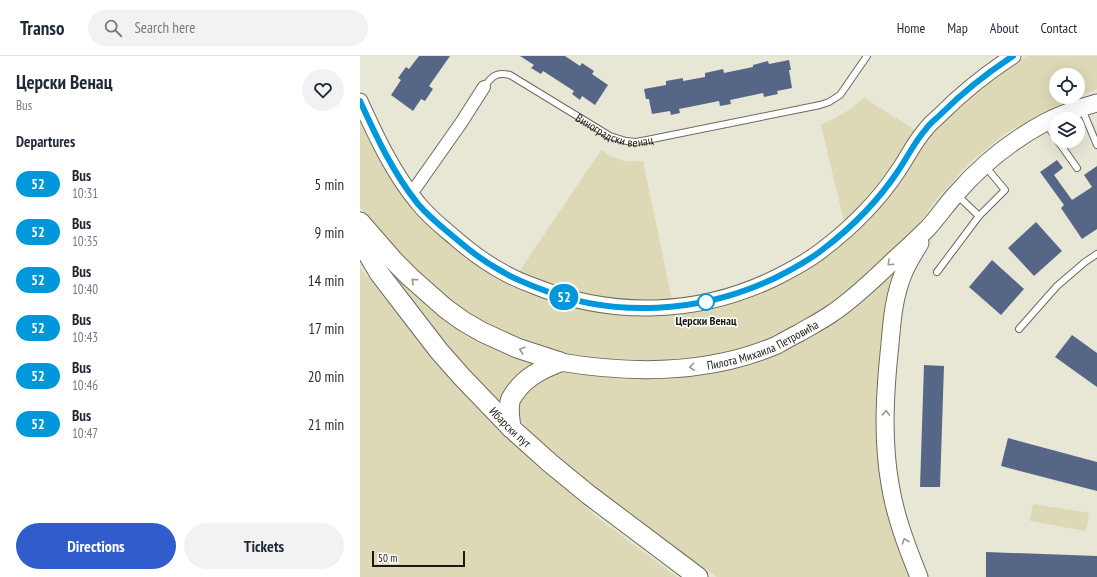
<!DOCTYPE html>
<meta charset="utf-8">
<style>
:root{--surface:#fff;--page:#f2f2f3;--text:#1f2937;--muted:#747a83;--line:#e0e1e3;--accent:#315ccb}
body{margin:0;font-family:"PT Sans Narrow",sans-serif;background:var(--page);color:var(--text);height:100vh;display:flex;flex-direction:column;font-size:15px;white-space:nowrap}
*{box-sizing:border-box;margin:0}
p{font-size:13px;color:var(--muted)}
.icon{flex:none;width:22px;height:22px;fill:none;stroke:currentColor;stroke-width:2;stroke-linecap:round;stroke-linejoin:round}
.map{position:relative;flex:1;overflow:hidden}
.sheet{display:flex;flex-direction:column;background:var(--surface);width:360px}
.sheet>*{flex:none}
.badge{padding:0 8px;border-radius:13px;font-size:14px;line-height:26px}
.tools{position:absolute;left:689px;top:12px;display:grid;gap:8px}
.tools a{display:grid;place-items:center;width:36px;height:36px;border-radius:50%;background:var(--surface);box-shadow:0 4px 16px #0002;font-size:20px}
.scale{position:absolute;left:12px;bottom:10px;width:93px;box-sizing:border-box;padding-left:4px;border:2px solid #1a1913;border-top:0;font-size:11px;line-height:14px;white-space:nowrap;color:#1a1913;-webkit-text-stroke:3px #fff;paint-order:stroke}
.map>.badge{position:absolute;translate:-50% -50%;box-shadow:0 0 0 2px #fff}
h2{padding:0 16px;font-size:15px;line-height:36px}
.round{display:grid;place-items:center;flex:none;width:42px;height:42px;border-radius:21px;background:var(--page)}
.headline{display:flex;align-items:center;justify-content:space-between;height:68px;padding:0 16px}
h1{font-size:19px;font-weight:700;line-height:30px}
.primary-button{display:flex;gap:8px;margin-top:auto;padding:8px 16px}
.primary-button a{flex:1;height:46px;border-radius:24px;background:var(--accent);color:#fff;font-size:16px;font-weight:700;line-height:46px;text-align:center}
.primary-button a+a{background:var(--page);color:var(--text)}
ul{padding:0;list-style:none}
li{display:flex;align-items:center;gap:12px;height:48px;padding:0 16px}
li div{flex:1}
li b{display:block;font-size:15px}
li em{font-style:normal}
li .badge{min-width:44px;font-weight:700;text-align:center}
header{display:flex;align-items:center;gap:24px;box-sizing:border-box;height:56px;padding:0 20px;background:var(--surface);border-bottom:1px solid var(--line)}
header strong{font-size:19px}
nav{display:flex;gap:22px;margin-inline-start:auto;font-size:14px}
.search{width:280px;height:36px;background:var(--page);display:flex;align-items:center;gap:10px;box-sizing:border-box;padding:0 14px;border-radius:22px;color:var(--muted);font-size:15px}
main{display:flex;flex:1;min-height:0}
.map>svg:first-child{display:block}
.green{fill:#ddd8b6}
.building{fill:#566687}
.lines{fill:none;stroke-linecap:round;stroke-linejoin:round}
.service-casing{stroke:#6d6b5c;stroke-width:8}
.minor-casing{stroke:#6d6b5c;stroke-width:14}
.tertiary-casing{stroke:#6d6b5c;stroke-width:17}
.secondary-casing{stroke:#6d6b5c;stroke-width:19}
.primary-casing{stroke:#6d6b5c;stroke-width:21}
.service{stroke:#fff;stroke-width:6}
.minor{stroke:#fff;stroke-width:12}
.tertiary{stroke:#fff;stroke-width:15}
.secondary{stroke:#fff;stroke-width:17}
.primary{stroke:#fff;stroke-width:19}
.oneway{stroke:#989895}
.line-casing{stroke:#fff;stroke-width:9}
.line{stroke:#0098da;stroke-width:6}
.stop-dot{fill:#fff;stroke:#0098da;stroke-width:2}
.labels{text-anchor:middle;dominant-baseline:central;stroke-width:3;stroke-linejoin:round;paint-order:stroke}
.street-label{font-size:12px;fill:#1a1913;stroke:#fff}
.stop-label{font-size:12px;font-weight:bold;fill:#1a1913;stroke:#fff}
</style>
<header>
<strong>Transo</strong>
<div class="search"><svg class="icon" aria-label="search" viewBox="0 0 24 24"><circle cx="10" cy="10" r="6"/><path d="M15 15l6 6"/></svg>Search here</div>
<nav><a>Home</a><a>Map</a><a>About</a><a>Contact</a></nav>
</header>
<main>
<section class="sheet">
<div class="headline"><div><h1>Церски Венац</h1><p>Bus</p></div><a class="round"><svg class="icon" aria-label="heart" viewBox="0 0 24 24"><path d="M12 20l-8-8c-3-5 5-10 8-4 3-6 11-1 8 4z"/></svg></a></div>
<h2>Departures</h2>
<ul>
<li><span class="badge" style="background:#0098da;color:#fff">52</span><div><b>Bus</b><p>10:31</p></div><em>5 min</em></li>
<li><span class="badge" style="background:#0098da;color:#fff">52</span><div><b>Bus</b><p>10:35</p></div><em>9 min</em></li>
<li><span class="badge" style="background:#0098da;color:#fff">52</span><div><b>Bus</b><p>10:40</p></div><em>14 min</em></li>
<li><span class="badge" style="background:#0098da;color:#fff">52</span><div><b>Bus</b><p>10:43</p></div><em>17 min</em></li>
<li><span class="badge" style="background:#0098da;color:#fff">52</span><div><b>Bus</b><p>10:46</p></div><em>20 min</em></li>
<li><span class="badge" style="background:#0098da;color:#fff">52</span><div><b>Bus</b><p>10:47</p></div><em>21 min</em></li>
</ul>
<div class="primary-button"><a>Directions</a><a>Tickets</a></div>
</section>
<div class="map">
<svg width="737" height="521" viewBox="0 0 737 521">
<rect width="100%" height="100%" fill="#e8e6d5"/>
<g class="green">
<path d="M 667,0 L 737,0 L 737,33 L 718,41 L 718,19 L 696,19 L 696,41 L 718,41 L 698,49 L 647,76 L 609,107 L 577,143 L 553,175 L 477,246 L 444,268 L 397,290 L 352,303 L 301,309 L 235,306 L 182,295 L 124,270 L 72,234 L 26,186 L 0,151 L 0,63 L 16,96 L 43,141 L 66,167 L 95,193 L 128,215 L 300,257 L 432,219 L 561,91 L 582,66 L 621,32 L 650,10 Z"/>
<path d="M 504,42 L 555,74 L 553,83 L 492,159 L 484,165 L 461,69 C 476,62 491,54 504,42 Z"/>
<path d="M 241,94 C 257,105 264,106 283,105 L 312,244 L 291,246 L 224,240 L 183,228 L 159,216 Z"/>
<path d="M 15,188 L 47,225 L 188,306 L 144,350 L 138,346 L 107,313 L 58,255 L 24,211 Z"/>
<path d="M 538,210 L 524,370 L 552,521 L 357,521 L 314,491 L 223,424 L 186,393 L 160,364 L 157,351 L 163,335 L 198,315 L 294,321 L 353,318 L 379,309 L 419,294 L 473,268 L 505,243 Z"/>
<path d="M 0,212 L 41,262 L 149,382 L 238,462 L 317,521 L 0,521 Z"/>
<path d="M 673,448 L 729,457 L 726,475 L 670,465 Z"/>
</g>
<g class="building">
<path d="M 59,0 L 90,0 L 69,30 L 73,33 L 65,45 L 61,43 L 53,55 L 31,39 L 41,24 L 38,22 L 46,11 L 49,13 Z"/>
<path d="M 160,0 L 205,0 L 220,10 L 222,7 L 234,15 L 232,18 L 248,29 L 235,49 L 222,40 L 220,44 L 212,38 L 214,35 L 183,15 L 181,18 L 171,12 L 174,9 Z"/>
<path d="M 429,4 L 431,14 L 429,14 L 432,32 L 417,35 L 418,38 L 404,41 L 403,37 L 370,44 L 371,48 L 360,50 L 359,45 L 319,53 L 320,57 L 311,59 L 310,55 L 292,58 L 289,43 L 286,43 L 284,33 L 306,29 L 306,25 L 323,22 L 323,25 L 345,21 L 345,17 L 363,13 L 364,17 L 393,11 L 393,9 L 408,5 L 409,8 Z"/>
<path d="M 697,104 L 703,112 L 694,119 L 712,144 L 732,131 L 724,119 L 737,110 L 737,173 L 722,183 L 701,152 L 704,149 L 680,116 Z"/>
<path d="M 676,166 L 702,195 L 674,220 L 648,192 Z"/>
<path d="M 632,204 L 664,233 L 641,259 L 609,231 Z"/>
<path d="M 712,279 L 737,297 L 737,331 L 695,301 Z"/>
<path d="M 564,309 L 584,310 L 580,431 L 560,431 Z"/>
<path d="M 648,382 L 737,406 L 737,435 L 641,410 Z"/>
<path d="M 626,496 L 737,500 L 737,521 L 626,521 Z"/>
</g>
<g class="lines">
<defs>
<g id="service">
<path id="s1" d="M 124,31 C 132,20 136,16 150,19 L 250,80 L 266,85 L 276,86 L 287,84 L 460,49 L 469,46 L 480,39 L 507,0"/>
<path d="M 722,53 L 737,89"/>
<path d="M 686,68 L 696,82"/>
<path d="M 698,85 L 717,112"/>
<path d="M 597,139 L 619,160"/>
<path d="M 577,216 L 619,160 L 645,134 L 625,110"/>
<path d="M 659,273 L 697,230 L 725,206 L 737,198"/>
</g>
<path id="minor" d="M 51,138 L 101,67 L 124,31"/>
<path id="tertiary" d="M 0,45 C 16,80 33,117 58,147 C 69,161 82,171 95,182 C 110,195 126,207 143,216 C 153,222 163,226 174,230 C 253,262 339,259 415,222 C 431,214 448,205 462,194 C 491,172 518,145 538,115 C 547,102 555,85 566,73 C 570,67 576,63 581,58 C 603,36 627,17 653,0"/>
<g id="secondary">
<path id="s2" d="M 200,306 C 271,318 349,318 417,289 C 424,285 431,281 439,277 C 451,270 463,264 474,256 C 496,241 515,222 534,204 C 545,194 557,183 568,172 C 578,161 586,149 596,138 C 621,109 651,85 684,67 C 701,58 719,52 737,47"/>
<path d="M 559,521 C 547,491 535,460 530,428 C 522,382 525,334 530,288 C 532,264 534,239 544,216 C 548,206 555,196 560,187"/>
</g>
<g id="primary">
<path d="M 0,166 L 33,204 L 50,221 L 85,252 L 103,265 L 122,276 L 157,292 L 200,306"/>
<path id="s3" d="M 0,185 L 19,217 L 79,295 L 102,321 L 151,372 L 190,407 L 229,439 L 338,521"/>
<path d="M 151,372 C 150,363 148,355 150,346 C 150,343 152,341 154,338 C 165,321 182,313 200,306"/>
</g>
</defs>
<use href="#service" class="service-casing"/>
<use href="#minor" class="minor-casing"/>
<use href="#tertiary" class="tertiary-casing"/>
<use href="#secondary" class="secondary-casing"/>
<use href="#primary" class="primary-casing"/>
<use href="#service" class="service"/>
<use href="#minor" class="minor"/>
<use href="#tertiary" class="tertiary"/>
<use href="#secondary" class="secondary"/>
<use href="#primary" class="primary"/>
</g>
<defs><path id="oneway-chevron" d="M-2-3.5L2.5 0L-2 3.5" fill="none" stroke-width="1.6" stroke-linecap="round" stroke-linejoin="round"/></defs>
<g class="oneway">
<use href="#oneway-chevron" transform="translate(530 207) rotate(137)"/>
<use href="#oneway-chevron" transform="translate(54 225) rotate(-138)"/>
<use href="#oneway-chevron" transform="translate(162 294) rotate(-161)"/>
<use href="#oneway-chevron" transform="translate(332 311) rotate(172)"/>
<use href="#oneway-chevron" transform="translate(526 357) rotate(-88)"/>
<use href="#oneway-chevron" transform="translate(545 485) rotate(-109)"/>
</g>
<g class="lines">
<defs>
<path id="line" d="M 0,45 C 16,80 33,117 58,148 C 69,161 82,171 95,182 C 110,195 126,207 143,216 C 154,223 166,227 178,232 C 254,263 341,257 415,222 C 431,214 448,205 462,194 C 491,172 518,145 538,115 C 547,102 555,85 566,73 C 570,67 576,63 581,58 C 603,36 627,17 653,0"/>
</defs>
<use href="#line" class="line-casing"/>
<use href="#line" class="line"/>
</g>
<circle class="stop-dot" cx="346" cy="246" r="8"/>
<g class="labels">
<g class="street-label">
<text stroke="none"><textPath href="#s1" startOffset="151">Виноградски венац</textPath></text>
<text stroke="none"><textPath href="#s2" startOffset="207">Пилота Михаила Петровића</textPath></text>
<text stroke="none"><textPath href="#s3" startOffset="240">Ибарски пут</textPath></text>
</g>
<g class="stop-label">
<text x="346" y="264">Церски Венац</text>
</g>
</g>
</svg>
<div class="tools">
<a><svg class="icon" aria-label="locate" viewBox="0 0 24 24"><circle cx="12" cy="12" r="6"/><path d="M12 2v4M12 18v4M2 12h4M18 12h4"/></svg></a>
<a><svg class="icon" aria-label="layers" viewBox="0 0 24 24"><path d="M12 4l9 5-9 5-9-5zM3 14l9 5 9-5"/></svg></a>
</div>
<div class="scale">50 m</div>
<b class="badge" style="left:204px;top:241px;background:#0098da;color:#fff">52</b>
</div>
</main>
